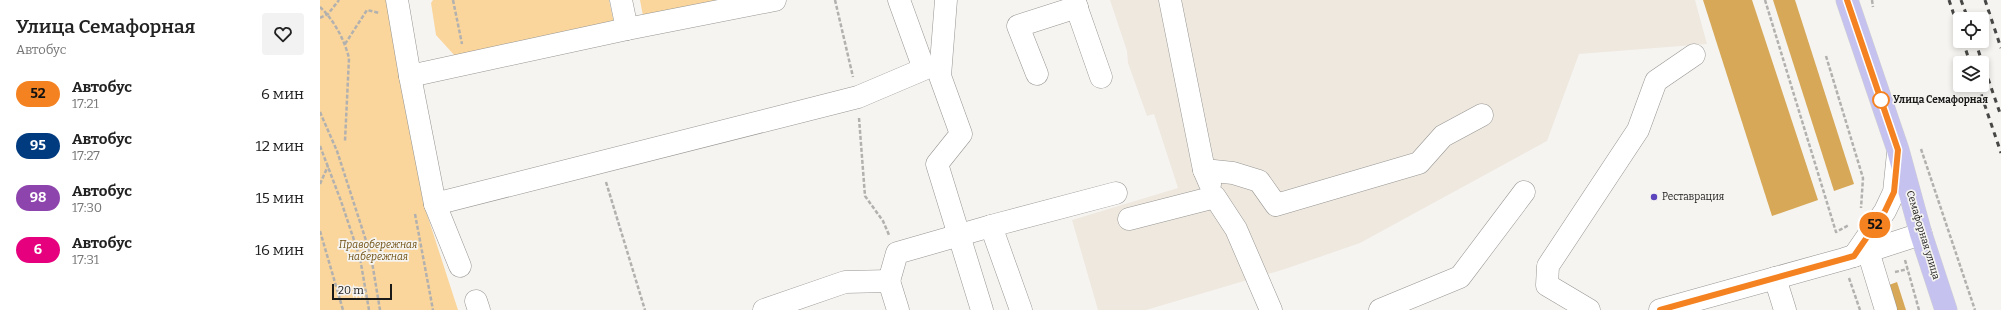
<!DOCTYPE html>
<html lang="ru">
<meta charset="utf-8">
<style>
:root{--surface:#fff;--page:#f2f2f2;--text:#222;--muted:#767676}
body{margin:0;font-family:Bitter,serif;background:var(--page);color:var(--text);height:100vh;display:flex;flex-direction:column;font-size:15px;white-space:nowrap}
*{box-sizing:border-box;margin:0}
p{font-size:13px;color:var(--muted)}
.icon{flex:none;width:22px;height:22px;fill:none;stroke:currentColor;stroke-width:2;stroke-linecap:round;stroke-linejoin:round}
.map{position:relative;flex:1;overflow:hidden}
.drawer{display:flex;flex-direction:column;background:var(--surface);width:320px}
.drawer>*{flex:none}
.badge{padding:0 8px;border-radius:13px;font-size:14px;line-height:26px}
.fabs{position:absolute;left:1633px;top:12px;display:grid;gap:8px}
.fabs a{display:grid;place-items:center;width:36px;height:36px;border-radius:4px;background:var(--surface);box-shadow:0 2px 6px #0003;font-size:20px}
.scale{position:absolute;left:12px;bottom:10px;width:60px;box-sizing:border-box;padding-left:4px;border:2px solid #1a1a19;border-top:0;font-size:11px;line-height:14px;white-space:nowrap;color:#1a1a19;-webkit-text-stroke:3px #f6f4f1;paint-order:stroke}
.map>.badge{position:absolute;translate:-50% -50%;box-shadow:0 0 0 2px #fff}
.round{display:grid;place-items:center;flex:none;width:42px;height:42px;border-radius:4px;background:var(--page)}
.headline{display:flex;align-items:center;justify-content:space-between;height:68px;padding:0 16px}
h1{font-size:19px;font-weight:600;line-height:30px}
ul{padding:0;list-style:none}
li{display:flex;align-items:center;gap:12px;height:52px;padding:0 16px}
li div{flex:1}
li b{display:block;font-size:15px}
li em{font-style:normal}
li .badge{min-width:44px;font-weight:700;text-align:center}
main{display:flex;flex:1;min-height:0}
.map>svg:first-child{display:block}
.built{fill:#eee8df}
.green{fill:#fad69c}
.forest{fill:#d6a857}
.lines{fill:none;stroke-linecap:round;stroke-linejoin:round}
.minor-casing{stroke:#979592;stroke-width:23}
.major-casing{stroke:#d1d1d1;stroke-width:23}
.path{stroke:#b3b1af;stroke-width:2.5;stroke-dasharray:4 2;stroke-linecap:butt}
.minor{stroke:#fff;stroke-width:22}
.major{stroke:#c5c2ef;stroke-width:22}
.rail{stroke:#474745;stroke-width:3;stroke-dasharray:5 5;stroke-linecap:butt}
.line-casing{stroke:#fff;stroke-width:9}
.line{stroke:#f58220;stroke-width:6}
.stop-dot{fill:#fff;stroke:#f58220;stroke-width:2}
.poi-dot{fill:#5c44bd;stroke:#f6f4f1;stroke-width:1.5}
.labels{text-anchor:middle;dominant-baseline:central;stroke-width:3.5;stroke-linejoin:round;paint-order:stroke}
.stop-label{font-size:10px;font-weight:bold;fill:#1a1a19;stroke:#f6f4f1;text-anchor:start}
.poi-label{font-size:10px;fill:#1a1a19;stroke:#f6f4f1;text-anchor:start}
.street-label{font-size:10px;fill:#1a1a19;stroke:#f6f4f1}
.park-label{font-size:10px;font-style:italic;fill:#6f5012;stroke:#f6f4f1}
</style>
<main>
<section class="drawer">
<div class="headline"><div><h1>Улица Семафорная</h1><p>Автобус</p></div><a class="round"><svg class="icon" aria-label="heart" viewBox="0 0 24 24"><path d="M12 20l-8-8c-3-5 5-10 8-4 3-6 11-1 8 4z"/></svg></a></div>
<ul>
<li><span class="badge" style="background:#f58220;color:#111">52</span><div><b>Автобус</b><p>17:21</p></div><em>6 мин</em></li>
<li><span class="badge" style="background:#003b80;color:#fff">95</span><div><b>Автобус</b><p>17:27</p></div><em>12 мин</em></li>
<li><span class="badge" style="background:#8e44ad;color:#fff">98</span><div><b>Автобус</b><p>17:30</p></div><em>15 мин</em></li>
<li><span class="badge" style="background:#e6007e;color:#fff">6</span><div><b>Автобус</b><p>17:31</p></div><em>16 мин</em></li>
</ul>
</section>
<div class="map">
<svg width="1681" height="310" viewBox="0 0 1681 310">
<rect width="100%" height="100%" fill="#f6f4f1"/>
<path class="built" d="M 790,0 L 1375,0 L 1387,44 L 1259,54 L 1227,141 L 1040,243 L 965,269 L 826,310 L 778,310 L 752,220 L 858,188 L 834,114 L 827,116 L 808,63 L 807,51 Z"/>
<g class="green">
<path d="M 0,0 L 69,0 L 103,202 L 138,310 L 0,310 Z"/>
<path d="M 113,0 L 289,0 L 294,23 L 135,56 L 116,35 L 111,3 Z"/>
<path d="M 320,0 L 408,0 L 323,16 Z"/>
</g>
<g class="forest">
<path d="M 1383,0 L 1432,0 L 1498,200 L 1452,216 Z"/>
<path d="M 1453,0 L 1475,0 L 1534,184 L 1514,191 Z"/>
<path d="M 1577,282 L 1586,310 L 1577,310 L 1569,285 Z"/>
</g>
<g class="lines">
<defs>
<g id="minor">
<path d="M 77,0 L 90,76 L 307,29 L 455,0"/>
<path d="M 301,0 L 307,29"/>
<path d="M 626,0 L 620,76 L 641,134 L 617,164 L 662,310"/>
<path d="M 754,0 L 781,77"/>
<path d="M 850,0 L 884,170 L 890,184"/>
<path d="M 717,74 L 698,26 L 757,7"/>
<path d="M 90,76 L 115,204 L 140,266"/>
<path d="M 884,170 L 913,173 L 939,181 L 956,205 L 1099,163 L 1123,136 L 1162,115"/>
<path d="M 115,204 L 538,97 L 604,69 L 579,0"/>
<path d="M 809,219 L 895,197 L 916,229 L 951,310"/>
<path d="M 671,226 L 796,193"/>
<path d="M 1548,251 L 1566,310"/>
<path d="M 1534,256 L 1565,211 L 1574,192 L 1578,153"/>
<path d="M 1455,278 L 1465,310"/>
<path d="M 569,281 L 577,253 L 671,226 L 701,310"/>
<path d="M 156,301 L 159,310"/>
<path d="M 444,310 L 525,282 L 569,281 L 578,310"/>
<path d="M 1060,310 L 1140,277 L 1204,192"/>
<path d="M 1269,310 L 1227,285 L 1228,266 L 1318,130 L 1336,81 L 1374,55"/>
<path d="M 1340,310 L 1524,259 L 1601,234"/>
</g>
<path id="major" d="M 1527,0 L 1578,150 L 1601,234 L 1626,310"/>
</defs>
<use href="#minor" class="minor-casing"/>
<use href="#major" class="major-casing"/>
<g class="path">
<path d="M 133,0 L 142,44"/>
<path d="M 515,0 L 533,77"/>
<path d="M 1445,0 L 1516,232 L 1529,225"/>
<path d="M 1552,0 L 1553,7"/>
<path d="M 0,7 C 14,20 24,39 29,58 L 25,141"/>
<path d="M 0,18 L 8,14 L 19,0"/>
<path d="M 25,44 L 47,10 L 59,13"/>
<path d="M 1506,56 L 1543,178 L 1541,208"/>
<path d="M 0,112 L 17,151 L 51,256 L 60,310"/>
<path d="M 539,118 L 545,196 L 563,221 L 569,235"/>
<path d="M 0,146 L 21,201 L 40,258 L 49,310"/>
<path d="M 1601,149 L 1655,310"/>
<path d="M 286,182 L 325,310"/>
<path d="M 0,184 L 8,166"/>
<path d="M 95,214 L 113,310"/>
<path d="M 0,231 L 23,310"/>
<path d="M 1585,260 L 1599,310"/>
<path d="M 1575,272 L 1588,269"/>
<path d="M 1529,278 L 1540,310"/>
</g>
<use href="#minor" class="minor"/>
<use href="#major" class="major"/>
<g class="rail">
<path d="M 1629,0 L 1640,33"/>
<path d="M 1641,0 L 1648,19"/>
<path d="M 1665,0 L 1681,48"/>
<path d="M 1643,41 L 1650,63"/>
<path d="M 1655,41 L 1681,116"/>
<path d="M 1658,85 L 1681,153"/>
</g>
</g>
<g class="lines">
<defs>
<path id="line" d="M 1340,310 L 1534,256 L 1565,211 L 1574,192 L 1578,150 L 1527,0"/>
</defs>
<use href="#line" class="line-casing"/>
<use href="#line" class="line"/>
</g>
<circle class="stop-dot" cx="1561" cy="100" r="8"/>
<circle class="poi-dot" cx="1334" cy="197" r="4"/>
<g class="labels">
<g class="stop-label">
<text x="1573" y="100">Улица Семафорная</text>
</g>
<g class="poi-label">
<text x="1342" y="197">Реставрация</text>
</g>
<g class="street-label">
<text transform="translate(1603 235) rotate(73)">Семафорная улица</text>
</g>
<g class="park-label">
<text x="58" y="245">Правобережная<tspan x="58" dy="12">набережная</tspan></text>
</g>
</g>
</svg>
<div class="fabs">
<a><svg class="icon" aria-label="locate" viewBox="0 0 24 24"><circle cx="12" cy="12" r="6"/><path d="M12 2v4M12 18v4M2 12h4M18 12h4"/></svg></a>
<a><svg class="icon" aria-label="layers" viewBox="0 0 24 24"><path d="M12 4l9 5-9 5-9-5zM3 14l9 5 9-5"/></svg></a>
</div>
<div class="scale">20 m</div>
<b class="badge" style="left:1555px;top:225px;background:#f58220;color:#111">52</b>
</div>
</main>
